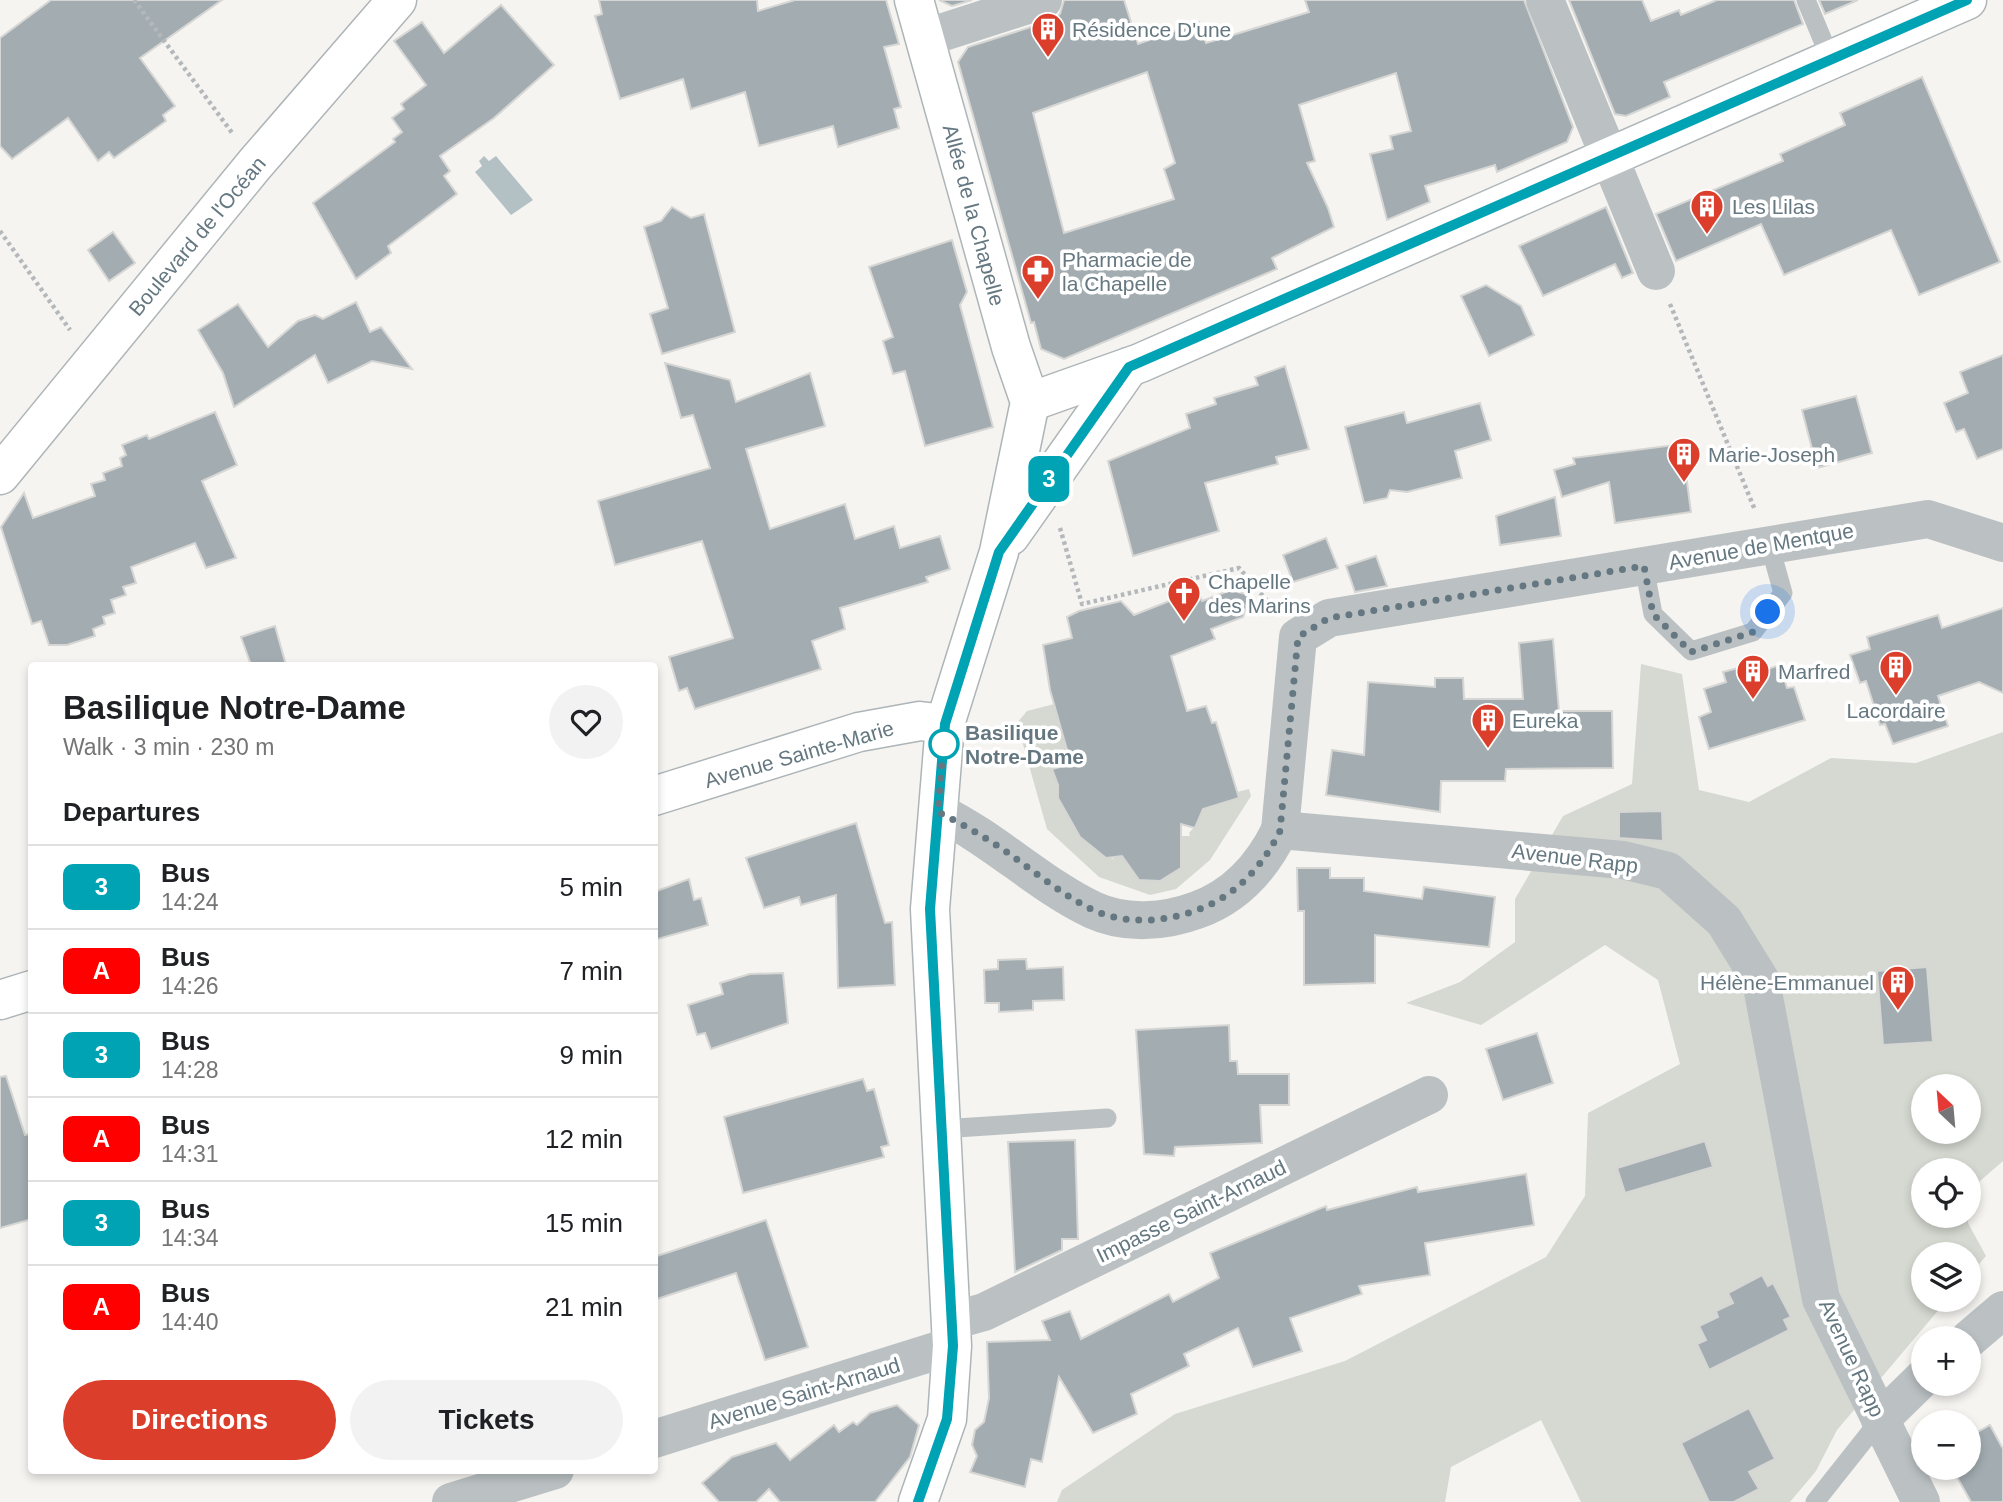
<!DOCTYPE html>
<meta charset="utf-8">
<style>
:root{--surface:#fff;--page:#f2f2f2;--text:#202124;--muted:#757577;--line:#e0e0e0;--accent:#db3f2b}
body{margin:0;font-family:Helvetica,sans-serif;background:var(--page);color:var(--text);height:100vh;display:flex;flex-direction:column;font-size:26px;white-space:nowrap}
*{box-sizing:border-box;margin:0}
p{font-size:23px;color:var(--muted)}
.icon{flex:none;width:38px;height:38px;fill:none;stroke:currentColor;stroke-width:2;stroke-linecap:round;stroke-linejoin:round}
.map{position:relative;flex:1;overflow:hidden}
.details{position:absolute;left:28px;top:662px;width:630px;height:812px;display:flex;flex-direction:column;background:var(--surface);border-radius:7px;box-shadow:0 4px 10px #0003}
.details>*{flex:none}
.badge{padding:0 14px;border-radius:10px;font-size:24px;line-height:46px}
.needle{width:46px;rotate:334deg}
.controls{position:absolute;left:1911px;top:1074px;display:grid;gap:14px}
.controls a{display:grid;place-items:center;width:70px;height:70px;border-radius:50%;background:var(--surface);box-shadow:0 4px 10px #0003;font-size:35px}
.you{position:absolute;width:35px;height:35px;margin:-18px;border:5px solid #fff;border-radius:50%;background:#1a73e8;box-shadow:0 0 0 10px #1a73e833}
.map>.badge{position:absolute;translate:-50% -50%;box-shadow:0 0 0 4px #fff}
h2{padding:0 35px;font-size:26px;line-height:63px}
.round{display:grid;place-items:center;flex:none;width:74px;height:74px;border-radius:37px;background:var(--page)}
.summary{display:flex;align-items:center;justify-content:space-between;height:119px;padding:0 35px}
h1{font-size:33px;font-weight:600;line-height:52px}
.button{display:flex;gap:14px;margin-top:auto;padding:14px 35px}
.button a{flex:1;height:80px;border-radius:42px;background:var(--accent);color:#fff;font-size:28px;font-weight:600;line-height:80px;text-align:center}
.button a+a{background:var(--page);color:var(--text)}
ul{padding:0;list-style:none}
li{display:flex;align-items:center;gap:21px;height:84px;padding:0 35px;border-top:2px solid var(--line)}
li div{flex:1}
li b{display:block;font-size:26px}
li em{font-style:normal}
li .badge{min-width:77px;font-weight:700;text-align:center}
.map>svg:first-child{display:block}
.green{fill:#d5d9d1;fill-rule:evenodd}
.water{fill:#b3c1c4}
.building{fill:#a3adb1;stroke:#d6d6d4;stroke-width:2;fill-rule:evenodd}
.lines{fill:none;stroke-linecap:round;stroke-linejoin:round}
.secondary-casing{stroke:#aeb5b8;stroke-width:41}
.path{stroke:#b4b8ba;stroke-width:4.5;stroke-dasharray:3.5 3.5;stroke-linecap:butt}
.lane{stroke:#bbc1c3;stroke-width:19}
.street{stroke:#bbc1c3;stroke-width:38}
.secondary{stroke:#fff;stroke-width:38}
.line-casing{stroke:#fff;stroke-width:16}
.line{stroke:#00a3b4;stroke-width:10}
.walk{stroke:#657881;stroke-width:7;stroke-dasharray:0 12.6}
.stop-dot{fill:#fff;stroke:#00a3b4;stroke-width:3.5}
.labels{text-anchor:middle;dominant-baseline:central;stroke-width:7;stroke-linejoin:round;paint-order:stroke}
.poi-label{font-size:21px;fill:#657881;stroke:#fff;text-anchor:start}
.street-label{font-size:21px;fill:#657881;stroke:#fff}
.stop-label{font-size:21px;font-weight:bold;fill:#657881;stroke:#fff;text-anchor:start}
</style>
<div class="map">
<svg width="2003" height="1502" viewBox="0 0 2003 1502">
<rect width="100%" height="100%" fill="#f5f4f1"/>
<g class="green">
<path d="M 1641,664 L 1682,674 L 1699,790 L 1749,802 L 1831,758 L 1916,763 L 2003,732 L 2003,1161 L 1972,1188 L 1968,1223 L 1986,1256 L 1969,1276 L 1969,1255 L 1923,1255 L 1923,1300 L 1947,1300 L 1837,1430 L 1816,1471 L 1790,1502 L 1581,1502 L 1541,1420 L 1451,1467 L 1445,1502 L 1057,1502 L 1062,1490 L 1175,1414 L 1345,1361 L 1546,1257 L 1585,1196 L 1588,1113 L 1680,1064 L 1658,980 L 1605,945 L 1481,1025 L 1406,1003 L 1460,982 L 1515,942 L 1515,899 L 1563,816 L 1632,784 ZM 1923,1087 L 1969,1087 L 1969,1132 L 1923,1132 ZM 1923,1171 L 1969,1171 L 1969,1216 L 1923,1216 Z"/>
<path d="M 1058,703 L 1076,764 L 1070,821 L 1099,853 L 1113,859 L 1120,853 L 1131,869 L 1147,881 L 1164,872 L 1167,877 L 1172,874 L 1169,871 L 1179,836 L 1190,836 L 1189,833 L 1197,824 L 1192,821 L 1194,809 L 1238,799 L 1237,792 L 1249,789 L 1251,796 L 1210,860 L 1176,889 L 1150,895 L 1099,877 L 1047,829 L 1017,723 L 1027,711 Z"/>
</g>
<path class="water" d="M 484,156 L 489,161 L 496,156 L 533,200 L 511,215 L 475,172 L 482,166 L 479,161 Z"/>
<g class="building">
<path d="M 51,0 L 222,0 L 140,58 L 175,106 L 163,115 L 166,121 L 114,158 L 109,152 L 98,161 L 68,118 L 12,159 L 0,146 L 0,38 Z"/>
<path d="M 599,0 L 757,0 L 758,11 L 795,0 L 886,0 L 899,44 L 884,47 L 901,107 L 894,109 L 899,128 L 838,147 L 833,126 L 759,146 L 745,92 L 691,109 L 683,79 L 620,99 L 595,16 L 602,14 Z"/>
<path d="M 939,0 L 972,0 L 952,6 Z"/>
<path d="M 1064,0 L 1124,0 L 1138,44 L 1199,22 L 1206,43 L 1309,12 L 1305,0 L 1524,0 L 1573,127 L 1567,142 L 1497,172 L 1495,165 L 1425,186 L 1430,202 L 1387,220 L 1370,154 L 1393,149 L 1390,136 L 1411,131 L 1396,73 L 1299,105 L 1315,161 L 1307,163 L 1328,208 L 1334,227 L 1272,258 L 1277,269 L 1064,359 L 1041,349 L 1034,322 L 1031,323 L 958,62 L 968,47 L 1050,21 L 1060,14 ZM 1147,72 L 1175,163 L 1164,169 L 1174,199 L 1064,233 L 1033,113 Z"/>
<path d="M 1569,0 L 1642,0 L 1651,21 L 1679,10 L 1681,15 L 1717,0 L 1794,0 L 1803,24 L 1664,82 L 1670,97 L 1626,116 L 1615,114 Z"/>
<path d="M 1819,0 L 1858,0 L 1825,14 Z"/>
<path d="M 501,5 L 554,65 L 494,118 L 440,156 L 450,171 L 444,176 L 457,194 L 388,246 L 391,253 L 356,279 L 313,203 L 395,142 L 393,139 L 402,132 L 392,118 L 404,109 L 401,104 L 426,85 L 394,41 L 422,22 L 444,53 Z"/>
<path d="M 1922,77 L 2000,262 L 1919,295 L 1891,230 L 1784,275 L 1761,224 L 1676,261 L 1656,214 L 1783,161 L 1780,154 L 1845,125 L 1840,113 Z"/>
<path d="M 672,207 L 691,218 L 704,214 L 735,332 L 662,354 L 650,314 L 668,308 L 644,227 L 661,221 Z"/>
<path d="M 1606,207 L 1633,273 L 1622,278 L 1615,264 L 1543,296 L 1519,246 Z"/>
<path d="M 113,232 L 135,263 L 109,281 L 88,250 Z"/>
<path d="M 952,240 L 967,292 L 960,305 L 993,427 L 925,446 L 905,371 L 893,374 L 883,341 L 893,337 L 869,267 Z"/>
<path d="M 1486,285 L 1521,306 L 1534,335 L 1489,356 L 1461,296 Z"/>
<path d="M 356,302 L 370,332 L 381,327 L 412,369 L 372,361 L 328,383 L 315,355 L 234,407 L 223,373 L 198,330 L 238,304 L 268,347 L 298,321 L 315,315 L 323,319 Z"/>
<path d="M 2003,355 L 2003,449 L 1977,459 L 1964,429 L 1956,432 L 1944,403 L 1968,393 L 1960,372 Z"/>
<path d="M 665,363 L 730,380 L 736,402 L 810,373 L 825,426 L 746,449 L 770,529 L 845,504 L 855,539 L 894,526 L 900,548 L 940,536 L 950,569 L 926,577 L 928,582 L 840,608 L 845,629 L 812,641 L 821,669 L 695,709 L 687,688 L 679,691 L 669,657 L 733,638 L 702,541 L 615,565 L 598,501 L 710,468 L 693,415 L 681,418 Z"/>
<path d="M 1285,366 L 1309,449 L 1276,457 L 1278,464 L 1205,483 L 1219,531 L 1133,556 L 1108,461 L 1190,428 L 1186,414 L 1216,404 L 1214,398 L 1258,385 L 1255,377 Z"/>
<path d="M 1856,396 L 1872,453 L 1817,468 L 1802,410 Z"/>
<path d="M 1480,403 L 1491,440 L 1455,451 L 1462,478 L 1407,492 L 1390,490 L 1387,498 L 1364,503 L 1345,427 L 1404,412 L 1407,423 Z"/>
<path d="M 215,412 L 237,465 L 202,481 L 236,558 L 206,568 L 195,543 L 131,567 L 136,583 L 123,587 L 126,595 L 111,600 L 115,613 L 103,617 L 105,624 L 93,629 L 95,636 L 67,645 L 49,645 L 41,621 L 32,624 L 1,527 L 24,493 L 33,518 L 95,496 L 91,484 L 105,480 L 103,473 L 122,466 L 120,458 L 126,455 L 122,445 L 147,435 L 149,439 Z"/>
<path d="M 1682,444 L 1691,512 L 1615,523 L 1609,482 L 1562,497 L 1554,470 L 1575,464 L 1573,458 Z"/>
<path d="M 1555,497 L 1561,536 L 1500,545 L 1496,516 Z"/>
<path d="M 1326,538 L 1338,568 L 1293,582 L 1283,555 Z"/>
<path d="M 1376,556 L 1387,586 L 1355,592 L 1346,566 Z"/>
<path d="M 1197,590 L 1202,601 L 1231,590 L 1249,595 L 1243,617 L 1211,629 L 1215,639 L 1171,656 L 1187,711 L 1206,706 L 1212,723 L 1216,722 L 1239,798 L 1203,809 L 1195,828 L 1181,824 L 1181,868 L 1160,881 L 1139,880 L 1122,856 L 1106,858 L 1080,837 L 1058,798 L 1058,785 L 1052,769 L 1071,764 L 1050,690 L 1043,645 L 1072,638 L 1067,617 L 1079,611 L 1121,601 L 1134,615 Z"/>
<path d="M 2003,608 L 2003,693 L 1979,682 L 1938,696 L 1948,726 L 1893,744 L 1885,724 L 1880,725 L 1866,681 L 1860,683 L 1850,655 L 1870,649 L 1867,637 L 1938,615 L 1942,628 Z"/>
<path d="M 275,626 L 286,665 L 251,665 L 241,637 Z"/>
<path d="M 1553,639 L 1559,711 L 1612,711 L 1613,768 L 1506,769 L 1505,781 L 1441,781 L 1440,812 L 1326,795 L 1332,750 L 1364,755 L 1368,682 L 1435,687 L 1435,678 L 1463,678 L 1464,699 L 1523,699 L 1519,643 Z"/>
<path d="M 1753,664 L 1756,673 L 1780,665 L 1787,688 L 1794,687 L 1805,720 L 1709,749 L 1699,717 L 1711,712 L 1704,689 L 1726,682 L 1723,672 Z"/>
<path d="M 1662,811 L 1663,841 L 1619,838 L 1619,812 Z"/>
<path d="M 856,823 L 885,923 L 892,922 L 895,985 L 838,988 L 836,895 L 801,905 L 799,897 L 764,908 L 746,858 Z"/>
<path d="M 1297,868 L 1330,868 L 1330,878 L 1364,878 L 1364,891 L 1422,899 L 1424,887 L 1495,897 L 1489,947 L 1375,935 L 1375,983 L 1304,985 L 1304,911 L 1298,911 Z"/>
<path d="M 689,879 L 694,900 L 701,898 L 708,925 L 654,940 L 654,892 Z"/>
<path d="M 1026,959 L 1027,969 L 1063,967 L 1064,1000 L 1033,1001 L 1033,1010 L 999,1012 L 999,1003 L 985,1003 L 984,970 L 998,969 L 998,960 Z"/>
<path d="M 1927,967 L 1933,1042 L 1883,1045 L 1877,971 Z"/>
<path d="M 783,973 L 788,1023 L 711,1049 L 705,1033 L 697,1035 L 688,1005 L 723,994 L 720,983 L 750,974 Z"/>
<path d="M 1229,1025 L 1230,1061 L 1237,1061 L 1238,1074 L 1289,1074 L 1289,1105 L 1260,1105 L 1262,1143 L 1175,1147 L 1174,1156 L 1144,1154 L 1136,1030 Z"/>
<path d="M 1537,1033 L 1553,1083 L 1503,1100 L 1486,1049 Z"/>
<path d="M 6,1076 L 25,1135 L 32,1133 L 32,1219 L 0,1228 L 0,1077 Z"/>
<path d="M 863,1079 L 867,1091 L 874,1089 L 889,1145 L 881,1147 L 884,1157 L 743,1193 L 724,1117 Z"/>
<path d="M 1075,1140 L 1078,1239 L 1062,1239 L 1062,1250 L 1015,1272 L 1008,1142 Z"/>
<path d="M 1705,1141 L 1713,1167 L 1625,1193 L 1617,1168 Z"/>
<path d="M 1526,1174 L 1534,1225 L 1425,1243 L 1430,1275 L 1359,1286 L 1362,1294 L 1290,1318 L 1302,1351 L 1253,1367 L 1238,1328 L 1184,1354 L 1189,1366 L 1131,1394 L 1137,1414 L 1093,1433 L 1059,1377 L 1042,1462 L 1031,1459 L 1025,1487 L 970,1472 L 977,1456 L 972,1445 L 975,1430 L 984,1422 L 989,1398 L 987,1342 L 1050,1340 L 1042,1321 L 1070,1311 L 1081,1339 L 1169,1294 L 1173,1302 L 1219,1278 L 1210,1253 L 1326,1206 L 1327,1210 L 1417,1187 L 1418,1192 Z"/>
<path d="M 766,1220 L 808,1347 L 765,1360 L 736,1273 L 654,1300 L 654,1257 Z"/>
<path d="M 1762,1275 L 1768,1286 L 1773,1283 L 1791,1317 L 1784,1320 L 1789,1330 L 1709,1370 L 1697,1344 L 1706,1340 L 1699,1326 L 1718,1317 L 1716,1311 L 1733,1303 L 1728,1293 Z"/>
<path d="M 897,1405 L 919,1425 L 910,1457 L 875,1502 L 780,1502 L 769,1489 L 756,1502 L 719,1502 L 702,1483 L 732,1457 L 776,1443 L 790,1460 L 834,1425 L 839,1432 L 853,1422 L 857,1425 L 870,1413 Z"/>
<path d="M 1749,1408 L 1775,1459 L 1749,1472 L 1759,1489 L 1734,1502 L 1709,1502 L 1681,1443 Z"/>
<path d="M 1990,1425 L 2003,1449 L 2003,1502 L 1971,1502 L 1952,1468 L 1969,1468 L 1969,1437 Z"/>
</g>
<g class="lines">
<defs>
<g id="secondary">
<path d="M 914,0 L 1011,347 L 1030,402 L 999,552 L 945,724 L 930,909 L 952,1346 L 947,1419 L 918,1502"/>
<path d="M 1030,402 L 1140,363 L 1967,0"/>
<path d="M 0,475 L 255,164 L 397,0"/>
<path d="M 1010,536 L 1129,367"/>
<path d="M 654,796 L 859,732 L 920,721 L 945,724"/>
<path d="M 0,1000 L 32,990"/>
</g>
</defs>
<use href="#secondary" class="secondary-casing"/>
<g class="path">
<path d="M 134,0 L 233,134"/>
<path d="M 0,231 L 70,330"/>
<path d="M 1670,304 L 1755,510"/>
<path d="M 1060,528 L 1082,604 L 1239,568 L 1275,610"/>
</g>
<g class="lane">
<path d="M 1806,0 L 1831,60"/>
<path d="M 1644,566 L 1653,614 L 1691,651 L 1753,632 L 1783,593 L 1769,543"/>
<path d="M 941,1129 L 1107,1118"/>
<path d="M 1815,1502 L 1880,1420"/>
</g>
<g class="street">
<path d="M 1545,0 L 1656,271"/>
<path d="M 925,38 L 1043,0"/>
<path d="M 938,812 C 994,839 1040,885 1093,910 C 1125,925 1165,922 1197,910 C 1236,896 1262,867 1280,830 L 1623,860 L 1668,871 L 1724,921 L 1761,981 L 1821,1299 L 1921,1502"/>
<path d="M 1280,830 L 1298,637 L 1329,618 L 1928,519 L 2003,543"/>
<path d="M 952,1321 L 984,1312 L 1429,1095"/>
<path d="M 1969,1339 L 2003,1310"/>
<path d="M 1880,1420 L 1923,1378"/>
<path d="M 654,1439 L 952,1346"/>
<path d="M 451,1502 L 555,1470"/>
</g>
<use href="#secondary" class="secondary"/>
</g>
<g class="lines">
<defs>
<path id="line" d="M 918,1502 L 947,1419 L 953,1346 L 930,909 L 945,724 L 999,552 L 1129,367 L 1967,0"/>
</defs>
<use href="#line" class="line-casing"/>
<use href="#line" class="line"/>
<path class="walk" d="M 944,744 L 944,736 L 938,812 C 964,825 989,839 1012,856 C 1038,874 1064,896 1093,910 C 1126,925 1165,922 1197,910 C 1236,896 1262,867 1280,831 L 1298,637 L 1329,618 L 1644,566 L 1653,614 L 1691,652 L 1753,632 L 1768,612"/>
</g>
<defs>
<symbol id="building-pin" viewBox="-11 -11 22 30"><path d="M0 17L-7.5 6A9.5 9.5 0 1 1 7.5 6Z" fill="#db3f2b" stroke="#fff"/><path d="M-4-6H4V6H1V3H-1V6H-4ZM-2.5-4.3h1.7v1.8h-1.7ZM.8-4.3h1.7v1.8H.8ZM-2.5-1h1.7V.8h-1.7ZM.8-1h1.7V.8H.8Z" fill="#fff"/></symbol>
<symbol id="pharmacy-pin" viewBox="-11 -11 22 30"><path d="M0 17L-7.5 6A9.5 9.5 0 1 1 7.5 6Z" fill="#db3f2b" stroke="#fff"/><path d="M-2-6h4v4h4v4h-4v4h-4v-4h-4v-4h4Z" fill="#fff"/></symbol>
<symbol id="church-pin" viewBox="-11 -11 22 30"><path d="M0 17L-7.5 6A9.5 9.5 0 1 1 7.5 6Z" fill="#db3f2b" stroke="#fff"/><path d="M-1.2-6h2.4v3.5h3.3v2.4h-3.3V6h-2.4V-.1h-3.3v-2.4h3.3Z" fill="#fff"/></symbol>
</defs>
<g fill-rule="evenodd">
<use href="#building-pin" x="1029" y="10" width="38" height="52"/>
<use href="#building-pin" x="1688" y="187" width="38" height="52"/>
<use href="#pharmacy-pin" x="1019" y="252" width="38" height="52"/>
<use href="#building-pin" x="1665" y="435" width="38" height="52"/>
<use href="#church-pin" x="1165" y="574" width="38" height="52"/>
<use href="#building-pin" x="1877" y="648" width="38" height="52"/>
<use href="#building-pin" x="1734" y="652" width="38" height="52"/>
<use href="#building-pin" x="1469" y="701" width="38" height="52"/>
<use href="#building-pin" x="1879" y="963" width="38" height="52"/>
</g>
<circle class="stop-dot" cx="944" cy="744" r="14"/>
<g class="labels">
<g class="poi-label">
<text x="1072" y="29">Résidence D'une</text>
<text x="1732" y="206">Les Lilas</text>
<text x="1062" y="259">Pharmacie de<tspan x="1062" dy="24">la Chapelle</tspan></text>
<text x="1708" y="454">Marie-Joseph</text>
<text x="1208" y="581">Chapelle<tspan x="1208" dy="24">des Marins</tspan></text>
<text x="1778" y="671">Marfred</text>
<text x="1896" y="710" text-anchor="middle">Lacordaire</text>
<text x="1512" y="720">Eureka</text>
<text x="1874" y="982" text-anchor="end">Hélène-Emmanuel</text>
</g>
<g class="street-label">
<text transform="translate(974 215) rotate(75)">Allée de la Chapelle</text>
<text transform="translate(197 236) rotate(-50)">Boulevard de l'Océan</text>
<text transform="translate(1761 546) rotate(-10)">Avenue de Mentque</text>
<text transform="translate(799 754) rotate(-16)">Avenue Sainte-Marie</text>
<text transform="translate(1575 858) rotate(7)">Avenue Rapp</text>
<text transform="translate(1191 1211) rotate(-26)">Impasse Saint-Arnaud</text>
<text transform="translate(1852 1358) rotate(65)">Avenue Rapp</text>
<text transform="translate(804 1393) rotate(-17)">Avenue Saint-Arnaud</text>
</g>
<g class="stop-label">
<text x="965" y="732">Basilique<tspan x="965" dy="24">Notre-Dame</tspan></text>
</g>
</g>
</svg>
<div class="controls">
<a><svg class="needle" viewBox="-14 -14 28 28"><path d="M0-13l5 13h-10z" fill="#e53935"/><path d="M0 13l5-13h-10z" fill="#757577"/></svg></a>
<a><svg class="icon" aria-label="locate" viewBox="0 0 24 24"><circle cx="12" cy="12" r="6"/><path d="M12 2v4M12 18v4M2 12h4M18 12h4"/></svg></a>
<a><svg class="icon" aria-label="layers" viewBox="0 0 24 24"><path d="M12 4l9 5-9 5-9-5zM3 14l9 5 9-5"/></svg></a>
<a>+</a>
<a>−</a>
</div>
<div class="you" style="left:1768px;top:612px"></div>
<b class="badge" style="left:1049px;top:479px;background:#00a3b4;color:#fff">3</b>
<section class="details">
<div class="summary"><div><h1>Basilique Notre-Dame</h1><p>Walk · 3 min · 230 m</p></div><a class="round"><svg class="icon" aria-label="heart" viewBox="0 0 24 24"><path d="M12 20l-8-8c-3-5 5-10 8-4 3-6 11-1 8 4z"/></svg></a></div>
<h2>Departures</h2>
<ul>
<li><span class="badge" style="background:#00a3b4;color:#fff">3</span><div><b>Bus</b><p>14:24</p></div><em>5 min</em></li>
<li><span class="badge" style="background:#f00;color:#fff">A</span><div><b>Bus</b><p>14:26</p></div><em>7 min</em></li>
<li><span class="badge" style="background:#00a3b4;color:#fff">3</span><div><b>Bus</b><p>14:28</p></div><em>9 min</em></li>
<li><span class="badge" style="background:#f00;color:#fff">A</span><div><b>Bus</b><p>14:31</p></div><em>12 min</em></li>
<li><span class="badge" style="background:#00a3b4;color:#fff">3</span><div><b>Bus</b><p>14:34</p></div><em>15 min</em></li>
<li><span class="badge" style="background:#f00;color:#fff">A</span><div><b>Bus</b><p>14:40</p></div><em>21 min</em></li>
</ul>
<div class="button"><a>Directions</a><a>Tickets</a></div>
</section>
</div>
